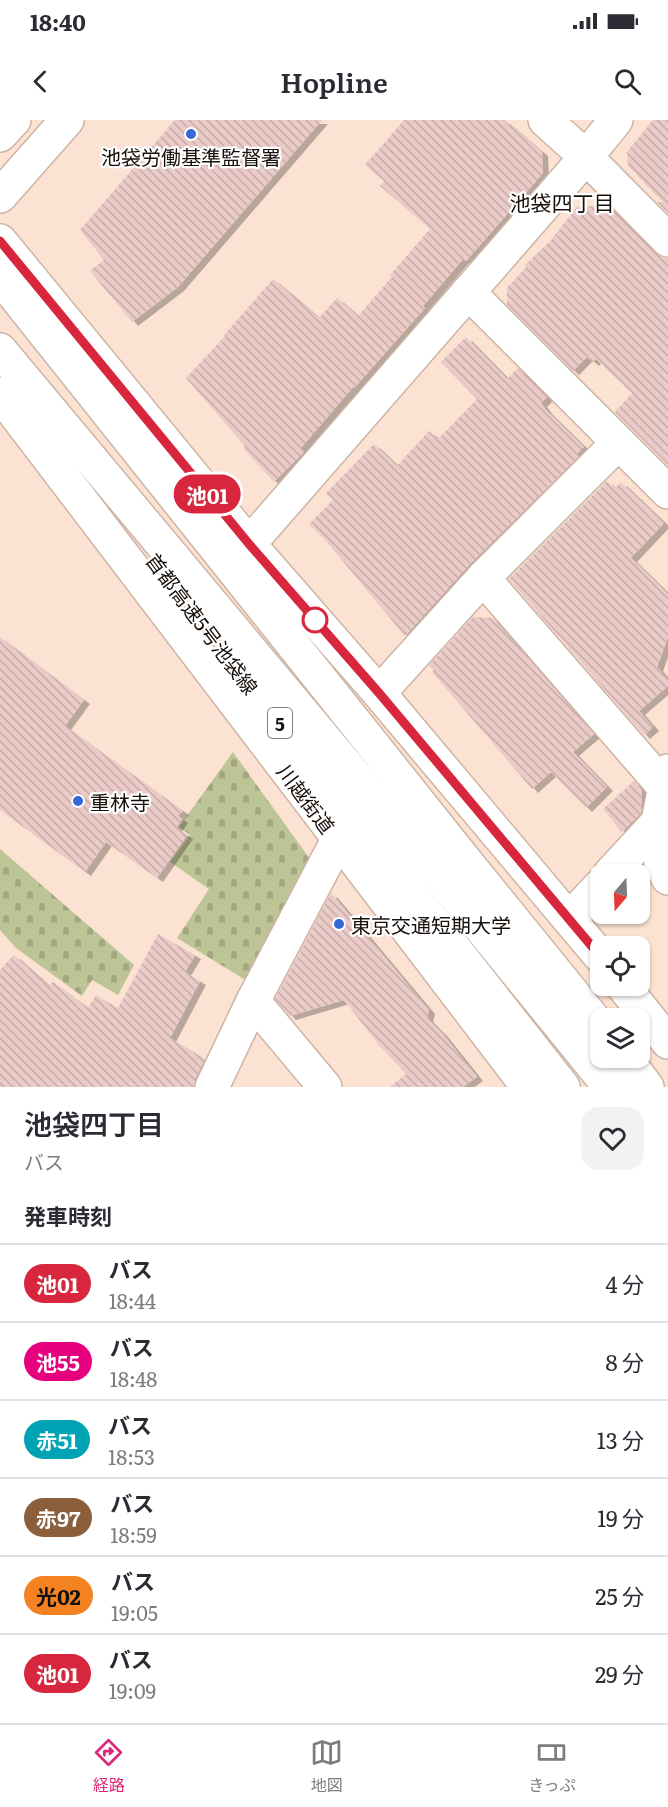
<!DOCTYPE html>
<html lang="ja">
<meta charset="utf-8">
<style>
:root{--surface:#fff;--page:#f2f2f3;--text:#2b2b33;--muted:#7c7c81;--line:#e1e1e2;--accent:#db2777}
body{margin:0;font-family:Literata,"Noto Sans JP",serif;background:var(--page);color:var(--text);height:100vh;display:flex;flex-direction:column;font-size:22px;white-space:nowrap}
*{box-sizing:border-box;margin:0}
p{font-size:20px;color:var(--muted)}
.icon{flex:none;width:33px;height:33px;fill:none;stroke:currentColor;stroke-width:2;stroke-linecap:round;stroke-linejoin:round}
.map{position:relative;height:967px;overflow:hidden}
.side{display:flex;flex-direction:column;background:var(--surface);flex:1}
.side>*{flex:none}
.badge{padding:0 12px;border-radius:20px;font-size:21px;line-height:39px}
.needle{width:39px;rotate:199deg}
.fabs{position:absolute;left:590px;top:744px;display:grid;gap:12px}
.fabs a{display:grid;place-items:center;width:60px;height:60px;border-radius:12px;background:var(--surface);box-shadow:0 2px 4px #0004;font-size:30px}
.map>.badge{position:absolute;translate:-50% -50%;box-shadow:0 0 0 3px #fff}
h2{padding:0 24px;font-size:22px;line-height:54px}
.round{display:grid;place-items:center;flex:none;width:63px;height:63px;border-radius:18px;background:var(--page)}
.headline{display:flex;align-items:center;justify-content:space-between;height:102px;padding:0 24px}
h1{font-size:28px;font-weight:600;line-height:45px}
ul{padding:0;list-style:none}
li{display:flex;align-items:center;gap:18px;height:78px;padding:0 24px;border-top:2px solid var(--line)}
li div{flex:1}
li b{display:block;font-size:22px}
li em{font-style:normal}
li .badge{min-width:66px;font-weight:700;text-align:center}
.status{display:flex;justify-content:space-between;align-items:center;height:42px;padding:0 30px;background:var(--surface);direction:ltr}
.status svg{height:16px;fill:currentColor}
header{display:flex;justify-content:space-between;align-items:center;height:78px;padding:0 24px;background:var(--surface);font-size:27px;font-weight:600}
.tabs{display:flex;justify-content:space-around;align-items:center;height:84px;border-top:2px solid var(--line);background:var(--surface);font-size:16px;color:var(--muted)}
.tabs a{display:grid;justify-items:center;gap:3px}
.tabs .current{color:var(--accent)}
.map>svg:first-child{display:block}
.cemetery{fill:url(#cemetery-stones)}
.building{fill:url(#building-back-hatch);filter:url(#shadow)}
.lines{fill:none;stroke-linecap:round;stroke-linejoin:round}
.street-casing{stroke:#cdb5a5;stroke-width:36}
.secondary-casing{stroke:#cdb5a5;stroke-width:36}
.highway-casing{stroke:#cdb5a5;stroke-width:36}
.street{stroke:#fff;stroke-width:33}
.secondary{stroke:#fff;stroke-width:33}
.highway{stroke:#fff;stroke-width:33}
.line-casing{stroke:#fff;stroke-width:14}
.line{stroke:#d7263d;stroke-width:9}
.poi-dot{fill:#3867d7;stroke:#fff;stroke-width:2}
.stop-dot{fill:#fff;stroke:#d7263d;stroke-width:3}
.labels{text-anchor:middle;dominant-baseline:central;stroke-width:4.5;stroke-linejoin:round;paint-order:stroke}
.shield{fill:#fff;stroke:#5d5754;stroke-width:1.5}
.shield-label{font-size:18px;font-weight:bold;fill:#170f0a}
.poi-label{font-size:20px;fill:#170f0a;stroke:#fff;text-anchor:start}
.street-label{font-size:20px;fill:#170f0a;stroke:#fff}
.neighbourhood-label{font-size:21px;fill:#170f0a;stroke:#fff}
</style>
<div class="status"><b>18:40</b><svg viewBox="0 0 49 12"><path d="M0 12V9h3v3zM5 12V6h3v6zM10 12V3h3v9zM15 12V0h3v12zM26 1h20v11H26zM47 4h2v5h-2z"/></svg></div>
<header><svg class="icon" aria-label="back" viewBox="0 0 24 24"><path d="M15 5l-7 7 7 7"/></svg>Hopline<svg class="icon" aria-label="search" viewBox="0 0 24 24"><circle cx="10" cy="10" r="6"/><path d="M15 15l6 6"/></svg></header>
<div class="map">
<svg width="668" height="967" viewBox="0 0 668 967">
<defs>
<pattern id="cemetery-stones" width="16" height="16" patternUnits="userSpaceOnUse" patternTransform="scale(1.5)"><rect width="16" height="16" fill="#bdc496"/><path d="M2 7V4a2 2 0 0 1 4 0v3zM10 15v-3a2 2 0 0 1 4 0v3z" fill="#a2a780"/></pattern>
<pattern id="building-back-hatch" width="6" height="6" patternUnits="userSpaceOnUse" patternTransform="scale(1.5)"><rect width="6" height="6" fill="#eacbc8"/><path d="M-1 5l2 2M0 0l6 6M5-1l2 2" fill="none" stroke="#c8adaa"/></pattern>
<filter id="shadow"><feDropShadow dx="6" dy="4" stdDeviation="0" flood-color="#0004"/></filter>
</defs>
<rect width="100%" height="100%" fill="#fbe2d2"/>
<g class="cemetery">
<path d="M 233,632 L 315,746 L 252,864 L 177,818 L 209,769 L 170,742 L 190,715 L 179,707 Z"/>
<path d="M 0,729 L 134,845 L 118,875 L 92,860 L 82,876 L 16,828 L 0,810 Z"/>
</g>
<g class="building">
<path d="M 175,0 L 322,0 L 178,167 L 132,202 L 90,151 L 104,140 L 80,110 Z"/>
<path d="M 404,0 L 504,0 L 542,32 L 543,53 L 466,141 L 463,139 L 423,186 L 425,188 L 354,268 L 353,267 L 300,329 L 304,332 L 274,362 L 243,328 L 245,326 L 186,258 L 225,216 L 224,215 L 273,159 L 319,198 L 337,178 L 358,196 L 392,157 L 390,155 L 430,109 L 380,66 L 384,61 L 365,45 Z"/>
<path d="M 653,0 L 668,0 L 668,93 L 657,82 L 663,82 L 628,46 L 627,32 Z"/>
<path d="M 607,85 L 655,133 L 662,138 L 668,138 L 668,345 L 615,292 L 632,273 L 596,239 L 593,242 L 587,237 L 573,251 L 507,185 L 507,168 L 526,147 L 525,145 L 551,120 L 577,87 Z"/>
<path d="M 466,217 L 507,259 L 518,248 L 547,277 L 541,283 L 546,290 L 584,327 L 577,334 L 579,336 L 469,445 L 405,516 L 326,421 L 309,404 L 333,380 L 326,373 L 374,324 L 397,346 L 429,311 L 438,319 L 477,279 L 441,242 Z"/>
<path d="M 607,361 L 615,368 L 621,362 L 664,403 L 631,438 L 668,474 L 668,517 L 657,547 L 668,560 L 668,566 L 639,591 L 653,607 L 644,615 L 509,459 Z"/>
<path d="M 473,497 L 493,498 L 594,614 L 573,632 L 607,667 L 586,688 L 551,652 L 532,669 L 432,552 L 434,550 L 429,545 Z"/>
<path d="M 0,517 L 84,580 L 65,606 L 183,691 L 178,696 L 182,699 L 176,708 L 187,715 L 157,758 L 106,722 L 85,752 L 0,690 Z"/>
<path d="M 634,661 L 642,670 L 641,693 L 622,712 L 603,689 Z"/>
<path d="M 331,773 L 429,890 L 427,898 L 442,913 L 477,957 L 463,967 L 390,967 L 406,954 L 378,924 L 344,880 L 290,896 L 275,879 Z"/>
<path d="M 158,814 L 195,835 L 185,852 L 200,861 L 170,918 L 205,939 L 195,959 L 194,967 L 0,967 L 0,850 L 14,835 L 49,866 L 53,862 L 88,888 L 96,875 L 118,888 Z"/>
</g>
<g class="lines">
<defs>
<g id="street">
<path d="M 545,0 L 586,37 L 668,120"/>
<path d="M 468,172 L 668,372"/>
<path d="M 249,424 L 586,37 L 616,0"/>
<path d="M 483,458 L 665,668"/>
<path d="M 379,573 L 483,458 L 618,323"/>
<path d="M 658,702 L 661,743 L 668,758"/>
<path d="M 610,754 L 658,702 L 668,651"/>
<path d="M 570,798 L 600,766"/>
<path d="M 253,881 L 325,967"/>
<path d="M 212,967 L 253,881 L 338,720"/>
</g>
<g id="secondary">
<path d="M 0,15 L 14,0"/>
<path d="M 0,76 L 67,0"/>
</g>
<g id="highway">
<path d="M 0,121 L 249,424 L 379,573 L 600,836"/>
<path d="M 0,157 L 463,738 L 600,907"/>
<path d="M 0,230 L 438,755 L 610,967"/>
<path d="M 0,274 L 528,967"/>
<path d="M 242,554 L 373,725 L 563,967"/>
<path d="M 623,866 L 668,922"/>
<path d="M 625,938 L 647,967"/>
</g>
</defs>
<use href="#street" class="street-casing"/>
<use href="#secondary" class="secondary-casing"/>
<use href="#highway" class="highway-casing"/>
<use href="#street" class="street"/>
<use href="#secondary" class="secondary"/>
<use href="#highway" class="highway"/>
</g>
<g class="lines">
<defs>
<path id="line" d="M 0,121 L 249,424 L 379,573 L 600,836"/>
</defs>
<use href="#line" class="line-casing"/>
<use href="#line" class="line"/>
</g>
<g class="poi-dot">
<circle cx="191" cy="14" r="6"/>
<circle cx="78" cy="681" r="6"/>
<circle cx="339" cy="804" r="6"/>
</g>
<circle class="stop-dot" cx="315" cy="500" r="12"/>
<g class="labels">
<rect class="shield" x="268" y="588" width="24" height="30" rx="4.5"/>
<g class="shield-label">
<text x="280" y="603">5</text>
</g>
<g class="poi-label">
<text x="191" y="36" text-anchor="middle">池袋労働基準監督署</text>
<text x="90" y="681">重林寺</text>
<text x="351" y="804">東京交通短期大学</text>
</g>
<g class="street-label">
<text transform="translate(203 503) rotate(53)">首都高速5号池袋線</text>
<text transform="translate(307 678) rotate(53)">川越街道</text>
</g>
<g class="neighbourhood-label">
<text x="562" y="81">池袋四丁目</text>
</g>
</g>
</svg>
<div class="fabs">
<a><svg class="needle" viewBox="-14 -14 28 28"><path d="M0-13l5 13h-10z" fill="#e53935"/><path d="M0 13l5-13h-10z" fill="#7c7c81"/></svg></a>
<a><svg class="icon" aria-label="locate" viewBox="0 0 24 24"><circle cx="12" cy="12" r="6"/><path d="M12 2v4M12 18v4M2 12h4M18 12h4"/></svg></a>
<a><svg class="icon" aria-label="layers" viewBox="0 0 24 24"><path d="M12 4l9 5-9 5-9-5zM3 14l9 5 9-5"/></svg></a>
</div>
<b class="badge" style="left:207px;top:374px;background:#d7263d;color:#fff">池01</b>
</div>
<section class="side">
<div class="headline"><div><h1>池袋四丁目</h1><p>バス</p></div><a class="round"><svg class="icon" aria-label="heart" viewBox="0 0 24 24"><path d="M12 20l-8-8c-3-5 5-10 8-4 3-6 11-1 8 4z"/></svg></a></div>
<h2>発車時刻</h2>
<ul>
<li><span class="badge" style="background:#d7263d;color:#fff">池01</span><div><b>バス</b><p>18:44</p></div><em>4 分</em></li>
<li><span class="badge" style="background:#e6007e;color:#fff">池55</span><div><b>バス</b><p>18:48</p></div><em>8 分</em></li>
<li><span class="badge" style="background:#00a3b4;color:#fff">赤51</span><div><b>バス</b><p>18:53</p></div><em>13 分</em></li>
<li><span class="badge" style="background:#8b5e3c;color:#fff">赤97</span><div><b>バス</b><p>18:59</p></div><em>19 分</em></li>
<li><span class="badge" style="background:#f58220;color:#111">光02</span><div><b>バス</b><p>19:05</p></div><em>25 分</em></li>
<li><span class="badge" style="background:#d7263d;color:#fff">池01</span><div><b>バス</b><p>19:09</p></div><em>29 分</em></li>
</ul>
</section>
<nav class="tabs">
<a class="current"><svg class="icon" aria-label="directions" viewBox="0 0 24 24"><path d="M12 3l9 9-9 9-9-9zM9 14v-3h6M13 9l2 2-2 2"/></svg>経路</a>
<a><svg class="icon" aria-label="map" viewBox="0 0 24 24"><path d="M3 6l6-2 6 2 6-2v14l-6 2-6-2-6 2zM9 4v14M15 6v14"/></svg>地図</a>
<a><svg class="icon" aria-label="tickets" viewBox="0 0 24 24"><path d="M3 7h18v10H3zM15 7v10"/></svg>きっぷ</a>
</nav>
